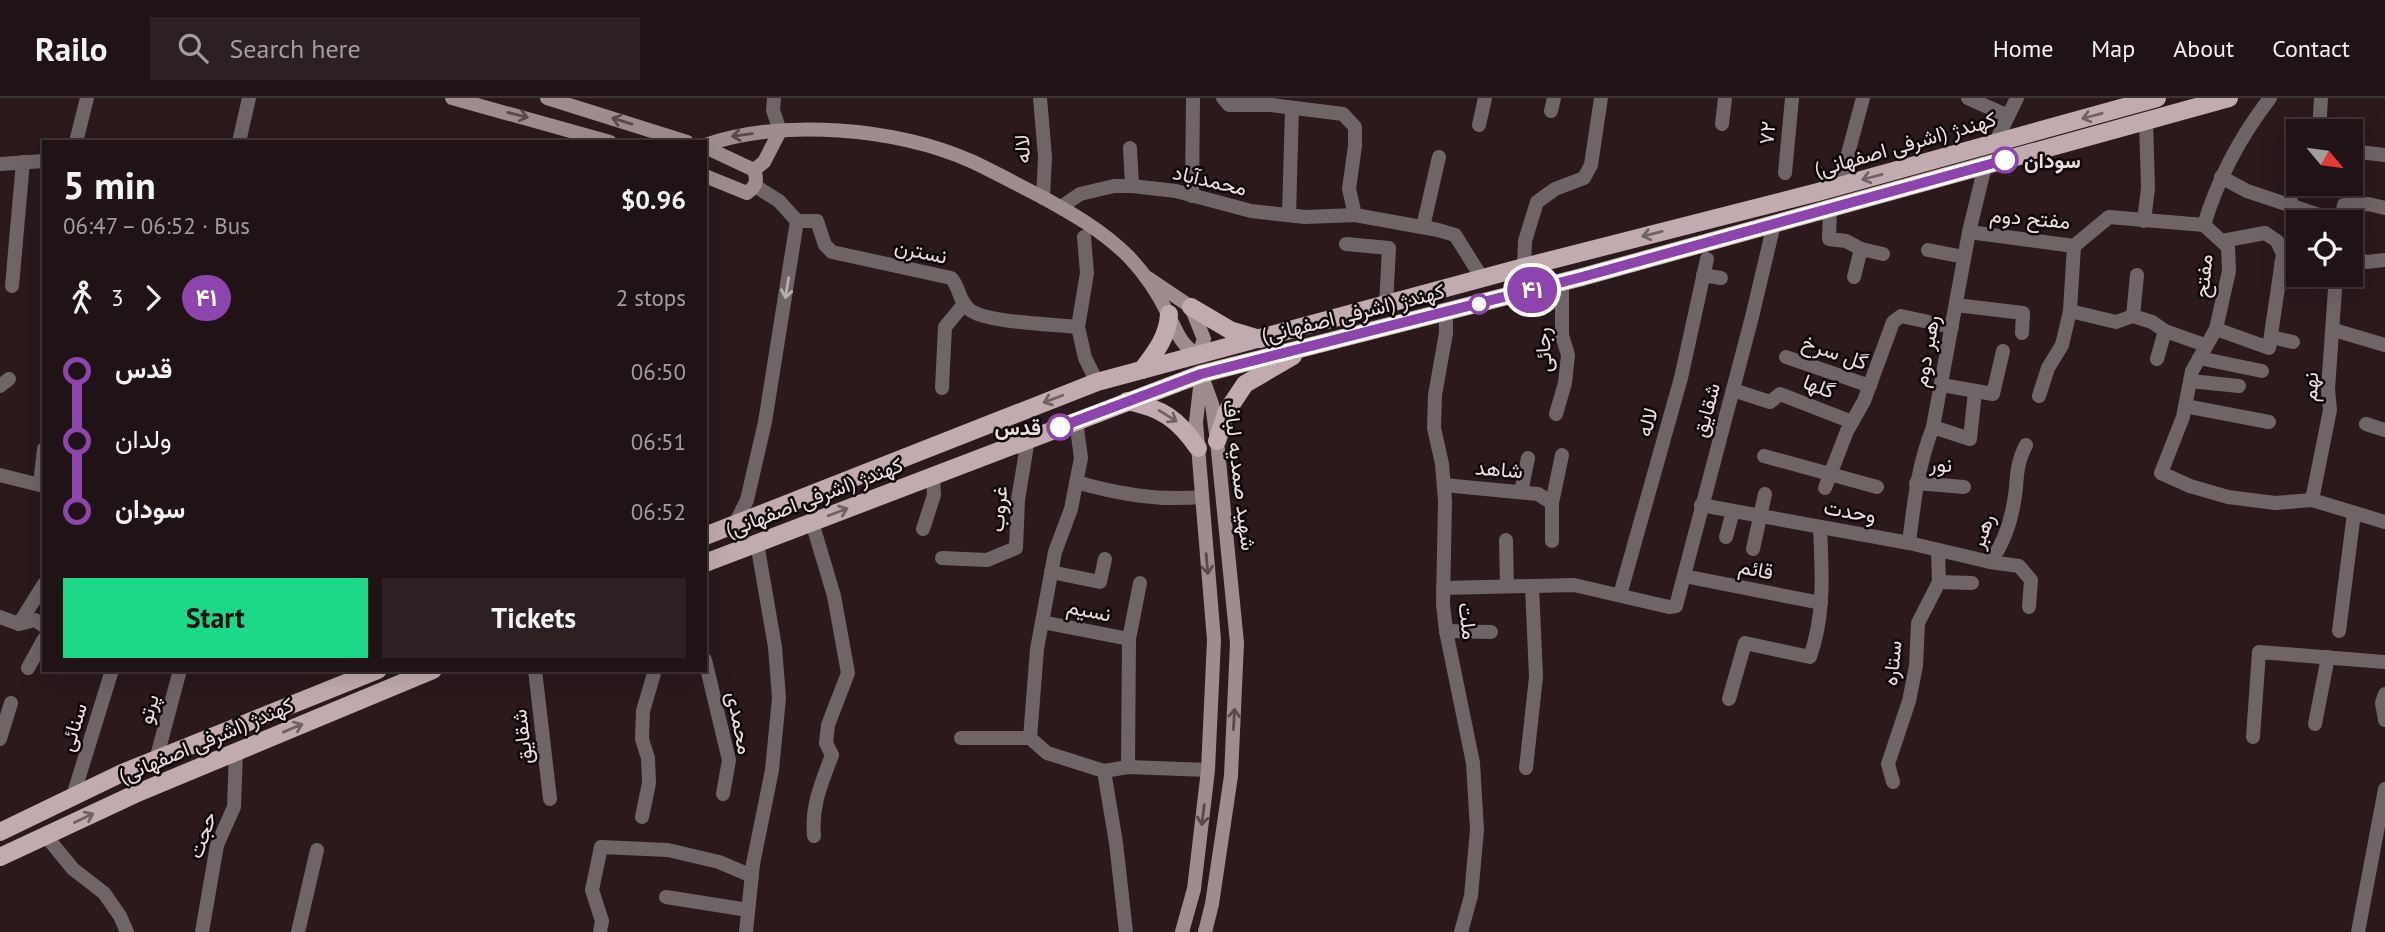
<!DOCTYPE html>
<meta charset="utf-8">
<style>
:root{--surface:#201315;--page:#2d2022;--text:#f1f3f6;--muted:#a29ea0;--line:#3d3234;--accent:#1bd988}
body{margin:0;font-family:"PT Sans",Vazirmatn,sans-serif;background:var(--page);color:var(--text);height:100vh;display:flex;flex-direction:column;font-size:26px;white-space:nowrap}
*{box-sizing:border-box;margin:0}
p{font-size:23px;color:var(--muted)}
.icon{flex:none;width:38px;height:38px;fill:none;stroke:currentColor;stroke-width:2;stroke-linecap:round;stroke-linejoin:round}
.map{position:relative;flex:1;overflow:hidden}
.panel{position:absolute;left:42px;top:42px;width:665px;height:532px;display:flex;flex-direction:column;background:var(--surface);border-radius:0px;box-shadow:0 7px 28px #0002,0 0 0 2px var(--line)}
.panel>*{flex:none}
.badge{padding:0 14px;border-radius:23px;font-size:24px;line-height:46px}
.needle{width:46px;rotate:119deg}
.fabs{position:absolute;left:2286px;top:21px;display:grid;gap:14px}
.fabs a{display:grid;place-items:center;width:77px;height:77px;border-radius:0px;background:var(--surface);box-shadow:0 7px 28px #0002,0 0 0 2px var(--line);font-size:35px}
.map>.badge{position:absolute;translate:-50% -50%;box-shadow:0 0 0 4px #fff}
.legs{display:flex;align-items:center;gap:10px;height:77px;padding:0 21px;font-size:23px}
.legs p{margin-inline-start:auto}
.summary{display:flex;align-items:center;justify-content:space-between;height:119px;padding:0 21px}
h1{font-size:38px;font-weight:700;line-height:52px}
.primary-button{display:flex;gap:14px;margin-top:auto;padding:14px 21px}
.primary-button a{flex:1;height:80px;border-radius:0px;background:var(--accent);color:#111;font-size:28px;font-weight:700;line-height:80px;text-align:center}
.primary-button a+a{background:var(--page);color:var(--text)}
ul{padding:0 21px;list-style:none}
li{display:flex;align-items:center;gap:24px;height:70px;font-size:26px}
li i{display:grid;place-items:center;width:10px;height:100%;margin:0 9px;background:currentColor}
li i::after{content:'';width:18px;height:18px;margin:-9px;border:5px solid;border-radius:50%;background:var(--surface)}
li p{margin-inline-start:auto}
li:first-child i{background:linear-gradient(#0000 50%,currentColor 0)}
li:last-child i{background:linear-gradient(currentColor 50%,#0000 0)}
header{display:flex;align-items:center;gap:42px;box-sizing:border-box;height:98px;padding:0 35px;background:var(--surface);border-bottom:2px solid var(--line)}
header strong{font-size:33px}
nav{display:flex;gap:38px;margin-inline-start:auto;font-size:24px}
.search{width:490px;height:63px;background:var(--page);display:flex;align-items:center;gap:18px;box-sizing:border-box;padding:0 24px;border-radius:0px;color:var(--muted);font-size:26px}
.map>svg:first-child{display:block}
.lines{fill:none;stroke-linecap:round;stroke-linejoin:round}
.minor{stroke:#6f6566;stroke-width:14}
.tertiary{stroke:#6f6566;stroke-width:14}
.secondary{stroke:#9d8d8f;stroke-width:14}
.primary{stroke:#c1abaf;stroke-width:18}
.oneway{stroke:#564a4c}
.oneway2{stroke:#706164}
.oneway3{stroke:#baaeb0}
.line-1-casing{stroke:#fff;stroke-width:16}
.line-1{stroke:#8e44ad;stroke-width:10}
.stop-1-dot{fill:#fff;stroke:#8e44ad;stroke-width:3.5}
.labels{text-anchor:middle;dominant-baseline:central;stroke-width:5;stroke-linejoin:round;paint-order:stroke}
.street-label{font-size:21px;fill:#ecdfe1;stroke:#0e0708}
.stop-label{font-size:21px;font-weight:bold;fill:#ecdfe1;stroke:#0e0708;text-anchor:start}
</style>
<header>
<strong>Railo</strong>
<div class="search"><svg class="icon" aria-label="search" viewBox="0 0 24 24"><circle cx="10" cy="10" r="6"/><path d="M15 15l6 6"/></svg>Search here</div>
<nav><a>Home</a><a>Map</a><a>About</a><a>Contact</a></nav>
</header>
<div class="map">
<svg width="2385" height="834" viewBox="0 0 2385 834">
<rect width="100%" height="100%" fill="#2b191c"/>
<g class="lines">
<g class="minor">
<path d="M 774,0 L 773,12 L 780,33"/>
<path d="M 1040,0 L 1045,59 L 1043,100"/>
<path d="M 1223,0 L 1229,7 L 1271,7 L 1343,16 L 1355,29 L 1355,48 L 1349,91 L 1355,117"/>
<path d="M 1968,0 L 2008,18"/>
<path d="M 2270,0 C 2240,39 2218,80 2204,127 L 2228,149 L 2229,173 L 2216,231 L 2192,273 L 2183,319 L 2161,375 L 2190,388 L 2228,399 L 2275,405 L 2312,402 L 2385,424"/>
<path d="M 1551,13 L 1554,0"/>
<path d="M 1722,26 L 1725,0"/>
<path d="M 1479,27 L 1485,0"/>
<path d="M 2319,33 L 2321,0"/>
<path d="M 76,44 L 87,0"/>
<path d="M 239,44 L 249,0"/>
<path d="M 1995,45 L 2017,0"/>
<path d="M 1130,50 L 1132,88"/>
<path d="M 2350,53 L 2385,57"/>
<path d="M 0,66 L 44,63"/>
<path d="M 1785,75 L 1792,0"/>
<path d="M 2221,79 L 2247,93 L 2340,124"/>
<path d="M 755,88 L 779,103 L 797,123"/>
<path d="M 1839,89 L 1863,0"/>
<path d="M 1192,98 L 1193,0"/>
<path d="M 2289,106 L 2297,77"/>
<path d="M 1061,109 L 1080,96 L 1114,88 L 1132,88 L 1176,93 L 1251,113 L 1305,119 L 1355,117 L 1438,132 L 1455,137 L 1482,180"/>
<path d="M 1830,110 L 1829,141 L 1846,143 L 1861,151 L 1854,179"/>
<path d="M 1289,117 L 1292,10"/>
<path d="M 797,123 L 817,123 L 825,147 L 832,154 L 951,180 C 960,189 958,203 970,212 C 987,225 1054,226 1078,229"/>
<path d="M 2144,123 L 2148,90 L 2146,23"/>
<path d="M 2341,123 L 2344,107 L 2368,106 L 2385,110"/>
<path d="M 1423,129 L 1439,59"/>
<path d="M 1969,134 L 2074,148 L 2109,119 L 2204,127"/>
<path d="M 1084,139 L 1087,175 L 1078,229 L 1085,260 L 1097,284"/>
<path d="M 1346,146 L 1389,150 L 1386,207"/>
<path d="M 1861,151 L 1883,156"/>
<path d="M 1928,152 L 1964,159"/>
<path d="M 2350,158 L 2366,164 L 2385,162"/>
<path d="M 2281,166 L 2298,168"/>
<path d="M 1524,169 L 1525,143 L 1537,104 L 1555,91 L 1584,80 L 1591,67 L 1601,0"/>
<path d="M 1703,177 L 1721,180"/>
<path d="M 12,188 L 23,64"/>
<path d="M 1956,207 L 2023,215 L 2022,235"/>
<path d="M 2070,213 L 2116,224 L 2133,218 L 2152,224 L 2165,233 L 2205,247"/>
<path d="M 2133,218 L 2137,177"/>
<path d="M 2216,231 L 2269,250 L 2283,156 L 2277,143 L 2265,135 L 2222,143"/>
<path d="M 2334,232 L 2385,247"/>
<path d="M 2271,239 L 2293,244"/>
<path d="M 1786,259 L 1870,288"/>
<path d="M 2199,260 L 2262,273"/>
<path d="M 2157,261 L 2165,233"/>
<path d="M 2190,283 L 2239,288"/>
<path d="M 1942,287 L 1993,296 L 2003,253"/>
<path d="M 0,288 L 9,281"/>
<path d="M 942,290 L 945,229 L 964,206"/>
<path d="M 1733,292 L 1770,304 L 1780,296 L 1852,324"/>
<path d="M 2039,298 L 2048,270 L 2062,247 L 2070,213 L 2074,148"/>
<path d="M 2185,308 L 2269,324"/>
<path d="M 1556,316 L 1565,285 L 1568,257 L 1562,237 L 1562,184"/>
<path d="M 1076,323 L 1081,360 L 1071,411 L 1055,454 L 1037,551 L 1030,640 L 1047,655 L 1104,673 L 1128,669 L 1208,672"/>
<path d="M 2366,326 L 2385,332"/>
<path d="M 1933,329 L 1970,341 L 1975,293"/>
<path d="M 2026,347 C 2018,363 2017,373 2016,390 C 2013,417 2006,443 1990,464 L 2019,468 L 2031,482 L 2029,509"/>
<path d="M 1764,358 L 1877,389"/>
<path d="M 0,377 L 44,388"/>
<path d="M 1076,384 C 1118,396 1158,403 1201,399"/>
<path d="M 1916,385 L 1964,389"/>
<path d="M 40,387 L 44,351"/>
<path d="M 1444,387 L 1538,396 L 1552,405 L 1552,443"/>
<path d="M 1825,390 L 1847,333 L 1864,303 L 1893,224 L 1901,218 L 1952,229"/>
<path d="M 1521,394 L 1528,360"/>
<path d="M 2312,402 L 2330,312 L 2328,291 L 2336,177"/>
<path d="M 1552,405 L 1562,357"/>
<path d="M 1701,407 L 1909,445 L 1990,464"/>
<path d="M 812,424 L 834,498 L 848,575 L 828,627 L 826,645 L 832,657 C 822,684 811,708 814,738"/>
<path d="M 735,426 L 747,402 L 765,324 L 797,123"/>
<path d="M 923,431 L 934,397 L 933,377"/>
<path d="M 1726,439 L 1733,413"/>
<path d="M 1506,442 L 1507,488"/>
<path d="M 1909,445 C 1914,404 1918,367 1933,329 L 1969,134 L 1985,68"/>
<path d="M 1753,451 L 1765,396"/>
<path d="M 942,460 L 987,462 L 1016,450 L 1018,402 L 1028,341"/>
<path d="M 1051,474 L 1100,484 L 1105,461"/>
<path d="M 1684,478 L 1821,505"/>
<path d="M 1939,484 L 1972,485"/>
<path d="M 1443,490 L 1574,487 L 1669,509 L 1676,508 L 1752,219 L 1774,126"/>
<path d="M 1620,497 L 1681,280 L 1707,161"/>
<path d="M 0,519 L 19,526 L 35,522 L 44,528"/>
<path d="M 1042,524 L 1129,541"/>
<path d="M 19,526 L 44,486"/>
<path d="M 1446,533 L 1491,534"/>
<path d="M 2339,533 L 2354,415"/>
<path d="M 705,562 L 729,662 L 723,696"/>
<path d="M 28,570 L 44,541"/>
<path d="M 535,572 L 550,701"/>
<path d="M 1729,601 L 1745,545 L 1810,559 C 1825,517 1822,473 1820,429"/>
<path d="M 2315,626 L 2328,559"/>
<path d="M 2253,639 L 2259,554 L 2385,564"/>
<path d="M 961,640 L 1030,640"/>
<path d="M 0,641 L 11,605"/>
<path d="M 156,662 L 180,572"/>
<path d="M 1128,669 L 1129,541 L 1140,485"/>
<path d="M 1526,670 L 1536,579 L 1532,488"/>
<path d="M 1104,673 L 1116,745 L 1126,834"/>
<path d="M 1893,684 L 1888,666 L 1909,603 L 1916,568 L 1918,525 L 1939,484 L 1938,452"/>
<path d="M 73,698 L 112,572"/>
<path d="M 642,719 L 649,685 L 648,660 L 642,641 L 643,613 L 655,572"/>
<path d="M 46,738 L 73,771 L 104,795 L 120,818 L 127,834"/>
<path d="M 666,799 L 748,812"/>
<path d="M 202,834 L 217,747 L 234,709 L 236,653"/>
<path d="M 298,834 L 317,752"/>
<path d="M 600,834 L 602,823 L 592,792 L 601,749 L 668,752 L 719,764 L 752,778"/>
<path d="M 746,834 L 753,766 L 772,672 L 779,600 L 775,549 L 757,445"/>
<path d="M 2358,834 L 2385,691"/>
</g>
<g class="tertiary">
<path d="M 1446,215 L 1446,235 L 1435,297 L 1434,330 L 1442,366 L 1445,403 L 1443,506 L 1446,533 L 1473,665 L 1477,732 L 1471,798 L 1461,834"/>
<path d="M 2385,596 L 2382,605 L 2385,622"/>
</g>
<g class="secondary">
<path d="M 452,0 L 610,44"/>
<path d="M 547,0 L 687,44"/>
<path d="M 705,47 C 783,20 896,30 971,63 C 995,74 1018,87 1042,99 C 1073,116 1103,133 1129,159 C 1145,176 1158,195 1168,216 C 1178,236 1179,244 1198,258 L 1204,241 L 1191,209 L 1148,180"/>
<path d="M 705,49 L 754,72"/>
<path d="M 754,72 L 764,64 L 780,33"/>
<path d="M 705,78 L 747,95 C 756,88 758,83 754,72"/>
<path d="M 1201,276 L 1212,306 L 1217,343 L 1237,545 L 1231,678 L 1212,806 L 1205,834"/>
<path d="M 1182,834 L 1194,791 L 1208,672 L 1214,542 L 1196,324 L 1201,281"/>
</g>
<g class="primary">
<path d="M 1191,209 L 1230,232 L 1260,241"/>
<path d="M 1142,272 C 1155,255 1168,239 1169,216"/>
<path d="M 1127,303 C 1162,310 1178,321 1198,350"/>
<path d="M 1217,343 L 1227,313 L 1245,286 L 1293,258"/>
<path d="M 705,438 L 1097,284 L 1524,169 L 1818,94 L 2157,0"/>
<path d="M 705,465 L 1201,276 L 1582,179 L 2229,0"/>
<path d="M 0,734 L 122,675 L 378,572"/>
<path d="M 0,759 L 135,696 L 433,572"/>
</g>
</g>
<defs><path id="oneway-shaft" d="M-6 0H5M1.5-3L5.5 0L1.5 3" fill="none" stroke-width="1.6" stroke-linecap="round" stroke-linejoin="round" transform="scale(1.75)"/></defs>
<g class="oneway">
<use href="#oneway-shaft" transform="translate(518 17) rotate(14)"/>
<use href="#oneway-shaft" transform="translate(622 23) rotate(-163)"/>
<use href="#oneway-shaft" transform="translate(742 37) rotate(172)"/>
<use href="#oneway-shaft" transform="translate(1207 466) rotate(85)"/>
<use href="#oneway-shaft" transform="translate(1234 621) rotate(-87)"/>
<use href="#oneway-shaft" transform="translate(1203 717) rotate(97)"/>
</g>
<g class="oneway2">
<use href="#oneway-shaft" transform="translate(2092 18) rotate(165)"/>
<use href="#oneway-shaft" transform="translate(1872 79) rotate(165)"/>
<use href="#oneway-shaft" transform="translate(1652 136) rotate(166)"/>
<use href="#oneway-shaft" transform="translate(1053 301) rotate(159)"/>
<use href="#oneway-shaft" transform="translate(1168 318) rotate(32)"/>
<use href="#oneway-shaft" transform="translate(838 414) rotate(-21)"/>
<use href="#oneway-shaft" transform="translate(293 630) rotate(-23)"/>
<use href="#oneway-shaft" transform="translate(84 720) rotate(-25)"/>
</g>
<use class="oneway3" href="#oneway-shaft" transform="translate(787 190) rotate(99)"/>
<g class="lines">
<defs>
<path id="line-1" d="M 1060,329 L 1201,276 L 1582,179 L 2005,62"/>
</defs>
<use href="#line-1" class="line-1-casing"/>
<use href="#line-1" class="line-1"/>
</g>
<g class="stop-1-dot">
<circle cx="2005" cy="62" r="12"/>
<circle cx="1479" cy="206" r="9"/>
<circle cx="1060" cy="329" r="12"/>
</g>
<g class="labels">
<g class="street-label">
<text transform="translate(1767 35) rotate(-84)">۷۲</text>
<text transform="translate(1905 46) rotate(-16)">کهندژ (اشرفی اصفهانی)</text>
<text transform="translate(1022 51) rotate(-92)">لاله</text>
<text transform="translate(1210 82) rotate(13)">محمدآباد</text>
<text transform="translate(2030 120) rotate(5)">مفتح دوم</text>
<text transform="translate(921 153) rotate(12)">نسترن</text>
<text transform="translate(2203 178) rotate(-85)">مفتح</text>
<text transform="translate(1353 215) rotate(-14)">کهندژ (اشرفی اصفهانی)</text>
<text transform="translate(1543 252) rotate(-93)">رجائی</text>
<text transform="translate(1926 253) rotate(-80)">رهبر دوم</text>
<text transform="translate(1835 254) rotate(19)">گل سرخ</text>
<text transform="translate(1819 288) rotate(21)">گلها</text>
<text transform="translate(2310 289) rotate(-88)">نهم</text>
<text transform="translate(1706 312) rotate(-75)">شقایق</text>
<text transform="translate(1647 324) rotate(-74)">لاله</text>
<text transform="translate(1941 366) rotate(4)">نور</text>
<text transform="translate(1499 371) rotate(5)">شاهد</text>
<text transform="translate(1240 377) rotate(83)">شهید صمدیه لباف</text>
<text transform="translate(814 399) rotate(-21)">کهندژ (اشرفی اصفهانی)</text>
<text transform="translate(998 411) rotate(-85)">غروب</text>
<text transform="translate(1850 413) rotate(10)">وحدت</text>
<text transform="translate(1982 433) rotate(-70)">رهبر</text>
<text transform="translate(1756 471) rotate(11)">قائم</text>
<text transform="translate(1089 512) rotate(11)">نسیم</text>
<text transform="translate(1468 523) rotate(83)">ملت</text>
<text transform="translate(1892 565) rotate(-84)">ستاره</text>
<text transform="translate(148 611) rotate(-75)">پرتو</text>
<text transform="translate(740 625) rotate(79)">محمدی</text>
<text transform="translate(73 629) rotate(-73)">سنائی</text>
<text transform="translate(522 639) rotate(-97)">شقایق</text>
<text transform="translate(206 642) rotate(-23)">کهندژ (اشرفی اصفهانی)</text>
<text transform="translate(202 737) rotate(-71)">حجت</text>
</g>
<g class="stop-label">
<text x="2024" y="62">سودان</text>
<text x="1041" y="329" text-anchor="end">قدس</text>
</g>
</g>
</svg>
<div class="fabs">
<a><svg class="needle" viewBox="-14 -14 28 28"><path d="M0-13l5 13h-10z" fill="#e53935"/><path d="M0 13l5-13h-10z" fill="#a29ea0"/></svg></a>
<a><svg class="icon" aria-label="locate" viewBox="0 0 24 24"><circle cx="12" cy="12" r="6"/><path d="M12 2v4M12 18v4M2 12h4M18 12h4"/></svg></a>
</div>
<b class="badge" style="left:1532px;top:192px;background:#8e44ad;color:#fff">۴۱</b>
<section class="panel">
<div class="summary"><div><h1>5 min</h1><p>06:47 – 06:52 · Bus</p></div><b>$0.96</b></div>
<div class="legs"><svg class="icon" aria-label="walk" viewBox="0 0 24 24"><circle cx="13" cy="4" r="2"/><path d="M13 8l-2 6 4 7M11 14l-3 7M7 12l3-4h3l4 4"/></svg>3<svg class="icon" aria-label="forward" viewBox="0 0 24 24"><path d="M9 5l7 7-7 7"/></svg><b class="badge" style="background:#8e44ad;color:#fff">۴۱</b><p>2 stops</p></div>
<ul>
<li><i style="color:#8e44ad"></i><b>قدس</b><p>06:50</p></li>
<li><i style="color:#8e44ad"></i><span>ولدان</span><p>06:51</p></li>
<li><i style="color:#8e44ad"></i><b>سودان</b><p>06:52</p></li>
</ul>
<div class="primary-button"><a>Start</a><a>Tickets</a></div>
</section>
</div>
